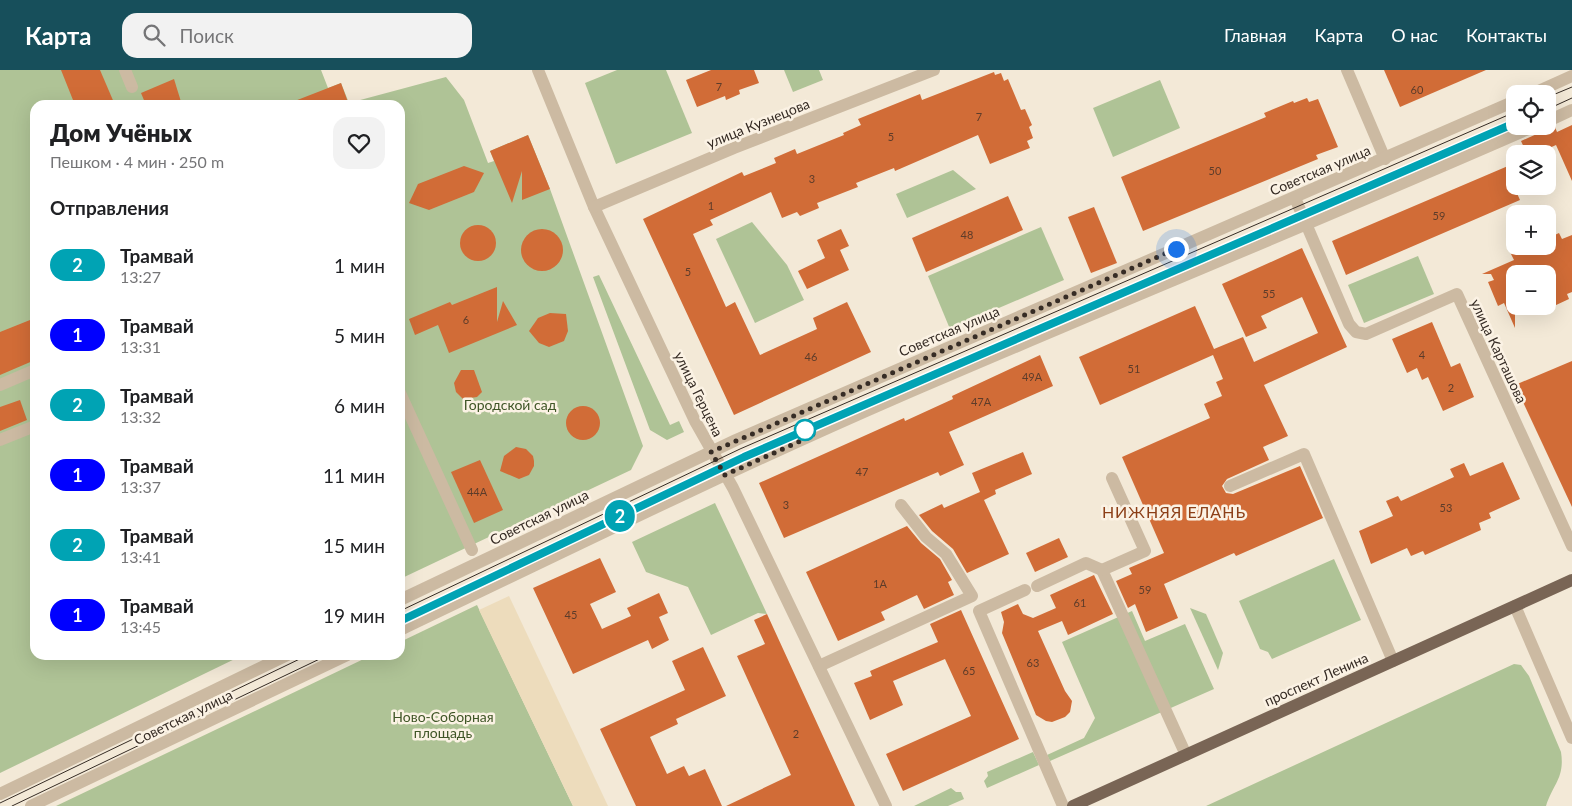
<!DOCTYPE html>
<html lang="ru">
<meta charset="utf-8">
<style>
:root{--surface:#fff;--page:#f2f2f2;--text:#202124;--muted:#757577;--accent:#174f5b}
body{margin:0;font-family:Lato,sans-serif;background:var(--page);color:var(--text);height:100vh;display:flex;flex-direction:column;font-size:19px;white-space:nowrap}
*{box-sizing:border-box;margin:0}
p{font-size:16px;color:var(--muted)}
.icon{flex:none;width:28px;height:28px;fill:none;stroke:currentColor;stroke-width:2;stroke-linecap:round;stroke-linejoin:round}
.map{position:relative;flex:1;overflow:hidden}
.details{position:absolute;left:30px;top:30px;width:375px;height:560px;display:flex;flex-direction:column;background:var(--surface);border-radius:15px;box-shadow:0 5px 20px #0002}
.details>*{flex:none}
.badge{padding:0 10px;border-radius:16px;font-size:18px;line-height:32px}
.buttons{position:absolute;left:1506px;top:15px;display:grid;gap:10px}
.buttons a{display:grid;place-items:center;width:50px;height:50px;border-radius:10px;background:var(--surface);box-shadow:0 5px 20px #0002;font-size:25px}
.you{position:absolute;width:25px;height:25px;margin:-12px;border:4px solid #fff;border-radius:50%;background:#1a73e8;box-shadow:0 0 0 8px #1a73e833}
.map>.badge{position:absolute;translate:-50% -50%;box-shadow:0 0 0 2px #fff}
h2{padding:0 20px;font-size:19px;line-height:45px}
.round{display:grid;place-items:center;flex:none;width:52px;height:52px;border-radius:15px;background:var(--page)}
.headline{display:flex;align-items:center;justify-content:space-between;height:85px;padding:0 20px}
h1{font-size:24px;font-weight:800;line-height:38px}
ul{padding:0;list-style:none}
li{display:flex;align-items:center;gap:15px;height:70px;padding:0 20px}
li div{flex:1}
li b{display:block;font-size:19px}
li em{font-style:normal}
li .badge{min-width:55px;font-weight:700;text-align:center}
header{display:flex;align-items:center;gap:30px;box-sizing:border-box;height:70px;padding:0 25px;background:var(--accent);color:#fff}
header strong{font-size:24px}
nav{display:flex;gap:28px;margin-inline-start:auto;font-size:18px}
.search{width:350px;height:45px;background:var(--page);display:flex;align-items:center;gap:12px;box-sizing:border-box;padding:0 18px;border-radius:15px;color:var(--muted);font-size:19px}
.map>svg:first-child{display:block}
.green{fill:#afc396}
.plaza{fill:#eddcbc}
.building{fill:#d16c37}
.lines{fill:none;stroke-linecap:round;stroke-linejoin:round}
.minor{stroke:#ccbaa2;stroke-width:12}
.major{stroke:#796555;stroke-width:12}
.tram{stroke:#362c25;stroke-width:1}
.line-casing{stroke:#fff;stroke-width:11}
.line{stroke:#00a3b4;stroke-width:8}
.walk{stroke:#362c25;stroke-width:5;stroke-dasharray:0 9}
.stop-dot{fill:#fff;stroke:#00a3b4;stroke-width:2.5}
.labels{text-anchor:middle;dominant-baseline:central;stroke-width:5;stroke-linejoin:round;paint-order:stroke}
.number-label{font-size:11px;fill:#5d3c2a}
.street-label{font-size:14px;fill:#362c25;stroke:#fbf2e4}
.park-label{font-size:14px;fill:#405627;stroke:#fbf2e4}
.quarter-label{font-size:16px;letter-spacing:1px;fill:#8c3f17;stroke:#fbf2e4}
</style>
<header>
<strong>Карта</strong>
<div class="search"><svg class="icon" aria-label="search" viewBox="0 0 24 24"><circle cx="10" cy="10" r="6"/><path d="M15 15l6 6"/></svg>Поиск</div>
<nav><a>Главная</a><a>Карта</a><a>О нас</a><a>Контакты</a></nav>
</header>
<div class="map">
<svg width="1572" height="736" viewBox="0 0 1572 736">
<rect width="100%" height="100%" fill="#f3e9d7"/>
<g class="green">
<path d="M 0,0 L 321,0 L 328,18 L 341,13 L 349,33 L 446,7 L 464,30 L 488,93 L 494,91 L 490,81 L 528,65 L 550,119 L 643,376 L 631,400 L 400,509 L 400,35 L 35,35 L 35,585 L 243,585 L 0,703 Z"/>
<path d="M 617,0 L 666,0 L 692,63 L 616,94 L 585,13 Z"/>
<path d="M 784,0 L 819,0 L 823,10 L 793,22 Z"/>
<path d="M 1160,10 L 1180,58 L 1113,87 L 1093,38 Z"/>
<path d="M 953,100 L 976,119 L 907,148 L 896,124 Z"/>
<path d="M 752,152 L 787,195 L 804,230 L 755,253 L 716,169 Z"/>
<path d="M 1041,157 L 1064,210 L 950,259 L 928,206 Z"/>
<path d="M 1418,186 L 1434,224 L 1364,253 L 1348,215 Z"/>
<path d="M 599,205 L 670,355 L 679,351 L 684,362 L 667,370 L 650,360 L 593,207 Z"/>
<path d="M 715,433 L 767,544 L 758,543 L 711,565 L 688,517 L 646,502 L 632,472 Z"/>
<path d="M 1334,489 L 1361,550 L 1272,589 L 1268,582 L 1260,579 L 1239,531 Z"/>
<path d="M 477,535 L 573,736 L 56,736 L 372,585 L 400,585 L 400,572 Z"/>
<path d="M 1190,538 L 1206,544 L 1223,583 L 1218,600 Z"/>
<path d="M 1132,541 L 1145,571 L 1185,554 L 1214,619 L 1050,691 L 1047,685 L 1084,668 L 1095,648 L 1062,572 Z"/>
<path d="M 1514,594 L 1521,595 L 1529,606 L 1561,682 C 1565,708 1553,714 1546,736 L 1206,736 Z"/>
<path d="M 1033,682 L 1039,695 L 987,718 L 984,711 L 988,706 L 987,702 Z"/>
<path d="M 951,718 L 956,722 L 961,722 L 964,729 L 948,736 L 914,736 Z"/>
</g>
<path class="plaza" d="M 509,526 L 577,670 L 608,736 L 573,736 L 479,540 Z"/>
<g class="building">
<path d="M 61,0 L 100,0 L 115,35 L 75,35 Z"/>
<path d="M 711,0 L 754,0 L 759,13 L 739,20 L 740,24 L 726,30 L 725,26 L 697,37 L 686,10 Z"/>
<path d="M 1384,0 L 1486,0 L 1400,37 Z"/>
<path d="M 994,2 L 995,5 L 1001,3 L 1004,11 L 1008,9 L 1021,40 L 1025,39 L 1032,55 L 1029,57 L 1033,68 L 1027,71 L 1030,78 L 990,94 L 978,65 L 895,101 L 894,98 L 856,113 L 858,117 L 817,133 L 819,138 L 800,146 L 797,142 L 782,148 L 771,122 L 710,150 L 713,155 L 693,164 L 726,237 L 735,232 L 760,285 L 817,259 L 813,248 L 847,232 L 871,282 L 734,345 L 643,149 L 742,102 L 744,106 L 776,93 L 774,88 L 795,79 L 797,84 L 844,65 L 843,63 L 861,55 L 858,49 L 920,24 L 922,30 Z"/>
<path d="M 174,9 L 182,35 L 146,35 L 141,23 Z"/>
<path d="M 341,13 L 349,35 L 287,35 L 287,34 Z"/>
<path d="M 1307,28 L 1309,32 L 1318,29 L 1338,77 L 1316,85 L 1318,89 L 1143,161 L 1121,107 L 1266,47 L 1264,43 L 1293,31 L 1294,33 Z"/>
<path d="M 1572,55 L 1572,111 L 1556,75 L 1536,84 L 1527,84 L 1521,71 L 1539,63 L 1543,57 L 1548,59 L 1555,57 L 1557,62 Z"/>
<path d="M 528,65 L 550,119 L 522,130 L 522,101 L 512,133 L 490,81 Z"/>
<path d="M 1515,93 L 1515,119 L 1520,130 L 1346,205 L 1332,171 Z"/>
<path d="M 464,96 L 484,103 L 474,122 L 429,140 L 409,133 L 418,114 Z"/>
<path d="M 1008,126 L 1023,160 L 926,202 L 912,168 Z"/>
<path d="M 1094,137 L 1117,193 L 1091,203 L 1068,147 Z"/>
<circle cx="478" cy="173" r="18"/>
<path d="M 841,159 L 849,176 L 840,180 L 849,200 L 807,219 L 798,201 L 825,188 L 817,170 Z"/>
<circle cx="542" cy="180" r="21"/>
<path d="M 1559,163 L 1562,169 L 1572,165 L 1572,222 L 1567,224 L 1569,229 L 1554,236 L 1552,230 L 1548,232 L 1548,204 L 1515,204 L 1515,258 L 1504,233 L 1498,236 L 1488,212 L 1494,210 L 1491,204 L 1482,204 L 1514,190 L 1511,184 L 1529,176 L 1548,176 L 1548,168 Z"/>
<path d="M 1302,178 L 1347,277 L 1264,315 L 1288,366 L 1263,377 L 1269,390 L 1227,409 L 1222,416 L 1226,423 L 1233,424 L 1300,396 L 1323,448 L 1236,486 L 1234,483 L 1164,514 L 1178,548 L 1146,562 L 1135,534 L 1128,538 L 1116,511 L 1132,504 L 1129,498 L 1164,483 L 1122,387 L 1210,348 L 1204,334 L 1222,326 L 1216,312 L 1223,309 L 1213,285 L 1100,335 L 1079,287 L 1195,236 L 1214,279 L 1243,267 L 1254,292 L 1318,263 L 1302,227 L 1261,246 L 1267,258 L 1246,267 L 1222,214 Z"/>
<path d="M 497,217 L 497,252 L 503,231 L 517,255 L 449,283 L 438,255 L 415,265 L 409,249 L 450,232 L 452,235 Z"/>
<path d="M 550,243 L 566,244 L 568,261 L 564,271 L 549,277 L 539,273 L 529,261 L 538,248 Z"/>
<path d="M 35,248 L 35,290 L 0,305 L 0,262 Z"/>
<path d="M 1432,252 L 1451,297 L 1460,293 L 1474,327 L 1443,341 L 1428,307 L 1422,310 L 1417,298 L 1407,303 L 1392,269 Z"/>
<path d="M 1040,285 L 1053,316 L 949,362 L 964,395 L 940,406 L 938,402 L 784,468 L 759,413 L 904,348 L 905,351 L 953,329 L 952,326 Z"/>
<path d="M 1572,291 L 1572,437 L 1515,315 Z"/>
<path d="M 461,300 L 474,300 L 482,322 L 477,327 L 463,329 L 456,322 L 454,313 Z"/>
<path d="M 20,330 L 27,350 L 0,361 L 0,337 Z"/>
<circle cx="583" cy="353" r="17"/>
<path d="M 516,377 L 526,379 L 533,386 L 534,391 L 534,396 L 529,405 L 519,409 L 500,401 L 504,386 Z"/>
<path d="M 1023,382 L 1032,404 L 995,420 L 996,424 L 984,430 L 1009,484 L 967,503 L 953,479 L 932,461 L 919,445 L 942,434 L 944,438 L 980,422 L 972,403 Z"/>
<path d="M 480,390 L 503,440 L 474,453 L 451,402 Z"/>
<path d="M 1503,392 L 1520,429 L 1489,443 L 1491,448 L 1479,453 L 1481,460 L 1425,485 L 1423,481 L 1411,486 L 1407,478 L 1371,494 L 1359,461 L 1393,446 L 1386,431 L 1398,426 L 1401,431 L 1454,407 L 1450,399 L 1464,393 L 1470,406 Z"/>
<path d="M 907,456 L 921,473 L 940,489 L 952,510 L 948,512 L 954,525 L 924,539 L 917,525 L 881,542 L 885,550 L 838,571 L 806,502 Z"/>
<path d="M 1059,468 L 1068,487 L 1035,502 L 1026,483 Z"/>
<path d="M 600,488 L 616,522 L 590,534 L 602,559 L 631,546 L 627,538 L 659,523 L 668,543 L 659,547 L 669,570 L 652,579 L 648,570 L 573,604 L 533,518 Z"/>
<path d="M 1094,505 L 1113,544 L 1068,565 L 1062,551 L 1038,561 L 1065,621 L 1072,631 L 1070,642 L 1065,647 L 1052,652 L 1046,651 L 1036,645 L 1002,563 L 1004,552 L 1001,542 L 1018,534 L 1023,544 L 1033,548 L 1056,538 L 1050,525 Z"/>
<path d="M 961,540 L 1019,669 L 903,721 L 886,684 L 971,646 L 945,589 L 893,611 L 903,635 L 870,650 L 854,613 L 872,606 L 870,601 L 938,572 L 930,554 Z"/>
<path d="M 767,544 L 855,736 L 726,736 L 791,705 L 737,586 L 765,574 L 754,550 Z"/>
<path d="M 703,577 L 726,626 L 676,649 L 678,654 L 650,667 L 667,704 L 684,696 L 689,706 L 705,699 L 722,736 L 636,736 L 600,659 L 685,620 L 672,591 Z"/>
</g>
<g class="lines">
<g class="minor">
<path d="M 125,0 L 132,17"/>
<path d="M 538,0 L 594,137 L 695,351 L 733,418 L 886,736"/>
<path d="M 1347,0 L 1385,89"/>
<path d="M 1532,24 L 1572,6"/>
<path d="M 1548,51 L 1572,40"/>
<path d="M 1295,128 L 1349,254 L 1356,262 L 1366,264 L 1457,224 L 1572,476"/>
<path d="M 594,137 L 734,78 L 934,0"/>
<path d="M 0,315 L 35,300"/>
<path d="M 400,323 L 472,480"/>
<path d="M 0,370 L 35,356"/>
<path d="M 1112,408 L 1145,481 L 1102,500 L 1186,685"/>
<path d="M 1230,416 L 1304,384 L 1393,591"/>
<path d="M 1037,516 L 1086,493 L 1102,500"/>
<path d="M 1025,520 L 979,541 L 1063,736"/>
<path d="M 400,530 L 736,370 L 1515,31"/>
<path d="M 1515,536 L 1572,668"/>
<path d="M 400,560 C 565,481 730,400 898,327 C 1109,236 1323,149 1535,56"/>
<path d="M 819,596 L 972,526 L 946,484 L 926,467 L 901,435"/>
<path d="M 0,724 L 287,585"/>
<path d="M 31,736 L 347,585"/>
</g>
<path class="major" d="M 1073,736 L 1572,510"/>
<g class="tram">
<path d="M 1548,27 L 1572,17"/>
<path d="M 1548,39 L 1572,28"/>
<path d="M 400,541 L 740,379 L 1515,42"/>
<path d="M 400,551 L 744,387 L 1515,53"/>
<path d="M 0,733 L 308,585"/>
<path d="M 12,736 L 328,585"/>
</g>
</g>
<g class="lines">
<defs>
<path id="line" d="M 400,551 L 744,387 L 1515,53"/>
</defs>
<use href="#line" class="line-casing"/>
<use href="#line" class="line"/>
<path class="walk" d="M 805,360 L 814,365 L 725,405 L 711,382 L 1176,179"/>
</g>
<circle class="stop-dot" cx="805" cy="360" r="10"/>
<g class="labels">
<g class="number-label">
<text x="719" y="16">7</text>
<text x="1417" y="19">60</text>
<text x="979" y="46">7</text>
<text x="891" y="66">5</text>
<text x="1215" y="100">50</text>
<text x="812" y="108">3</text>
<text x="711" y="135">1</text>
<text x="1439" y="145">59</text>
<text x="967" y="164">48</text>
<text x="688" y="201">5</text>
<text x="1269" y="223">55</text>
<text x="466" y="249">6</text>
<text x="1422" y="284">4</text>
<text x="811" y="286">46</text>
<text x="1134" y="298">51</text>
<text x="1032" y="306">49А</text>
<text x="1451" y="317">2</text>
<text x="981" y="331">47А</text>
<text x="862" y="401">47</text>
<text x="477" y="421">44А</text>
<text x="786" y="434">3</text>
<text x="1446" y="437">53</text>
<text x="880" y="513">1А</text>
<text x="1145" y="519">59</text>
<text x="1080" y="532">61</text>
<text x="571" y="544">45</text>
<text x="1033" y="592">63</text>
<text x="969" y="600">65</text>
<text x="796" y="663">2</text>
</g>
<g class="street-label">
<text transform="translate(758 53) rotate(-22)">улица Кузнецова</text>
<text transform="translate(1320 100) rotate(-23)">Советская улица</text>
<text transform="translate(949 261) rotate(-23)">Советская улица</text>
<text transform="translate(1499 281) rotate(65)">улица Карташова</text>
<text transform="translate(699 324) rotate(64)">улица Герцена</text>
<text transform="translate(539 447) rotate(-26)">Советская улица</text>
<text transform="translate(1316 609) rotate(-24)">проспект Ленина</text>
<text transform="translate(183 647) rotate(-26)">Советская улица</text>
</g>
<g class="park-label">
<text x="510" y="334">Городской сад</text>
<text x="443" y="646">Ново-Соборная<tspan x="443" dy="16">площадь</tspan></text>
</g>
<g class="quarter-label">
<text x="1174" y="441">НИЖНЯЯ ЕЛАНЬ</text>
</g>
</g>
</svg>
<div class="buttons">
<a><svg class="icon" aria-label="locate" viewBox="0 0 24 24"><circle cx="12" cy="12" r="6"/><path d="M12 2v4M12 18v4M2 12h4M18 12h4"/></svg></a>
<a><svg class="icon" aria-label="layers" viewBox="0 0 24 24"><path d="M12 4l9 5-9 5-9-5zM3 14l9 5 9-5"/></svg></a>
<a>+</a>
<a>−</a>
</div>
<div class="you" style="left:1176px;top:179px"></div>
<b class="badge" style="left:620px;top:446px;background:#00a3b4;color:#fff">2</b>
<section class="details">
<div class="headline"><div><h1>Дом Учёных</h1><p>Пешком · 4 мин · 250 m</p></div><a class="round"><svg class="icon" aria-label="heart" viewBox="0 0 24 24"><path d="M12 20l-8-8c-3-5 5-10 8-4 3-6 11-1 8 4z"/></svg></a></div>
<h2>Отправления</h2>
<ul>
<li><span class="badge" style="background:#00a3b4;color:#fff">2</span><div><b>Трамвай</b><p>13:27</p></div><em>1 мин</em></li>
<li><span class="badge" style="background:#00f;color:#fff">1</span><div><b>Трамвай</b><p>13:31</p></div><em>5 мин</em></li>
<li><span class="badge" style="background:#00a3b4;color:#fff">2</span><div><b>Трамвай</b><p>13:32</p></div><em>6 мин</em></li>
<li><span class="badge" style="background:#00f;color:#fff">1</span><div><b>Трамвай</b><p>13:37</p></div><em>11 мин</em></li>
<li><span class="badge" style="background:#00a3b4;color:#fff">2</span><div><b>Трамвай</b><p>13:41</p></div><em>15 мин</em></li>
<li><span class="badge" style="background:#00f;color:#fff">1</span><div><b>Трамвай</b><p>13:45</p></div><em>19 мин</em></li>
</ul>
</section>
</div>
